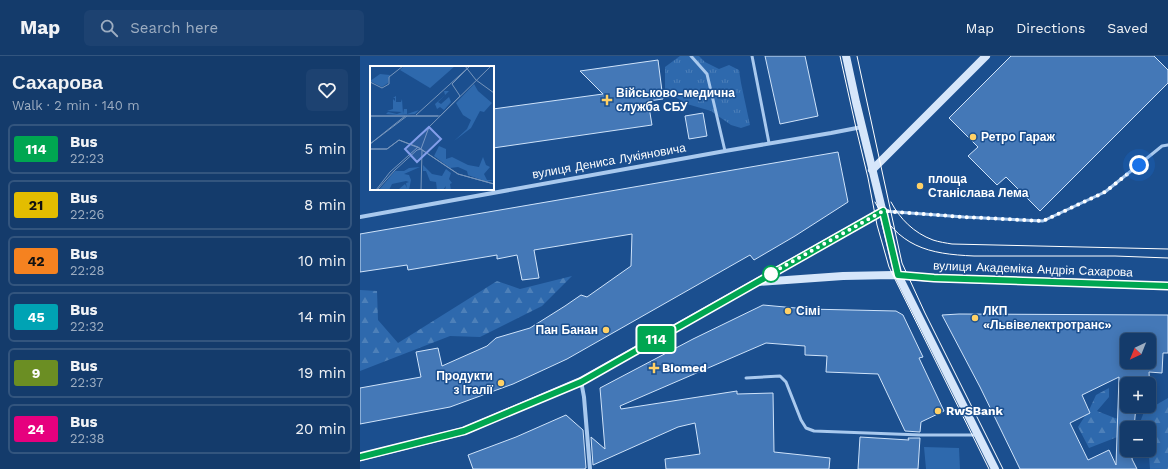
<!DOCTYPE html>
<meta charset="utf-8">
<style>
:root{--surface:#143b6b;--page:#1d4271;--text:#f1f3f6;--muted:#9dadc1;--line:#33557e}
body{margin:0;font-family:"Work Sans",sans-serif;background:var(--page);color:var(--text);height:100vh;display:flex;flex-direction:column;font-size:15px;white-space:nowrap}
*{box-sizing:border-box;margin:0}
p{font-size:13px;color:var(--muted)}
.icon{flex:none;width:22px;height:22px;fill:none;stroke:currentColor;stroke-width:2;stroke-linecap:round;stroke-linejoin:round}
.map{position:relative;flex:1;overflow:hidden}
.details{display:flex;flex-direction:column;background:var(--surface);width:360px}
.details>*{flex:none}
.badge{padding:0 8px;border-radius:3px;font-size:14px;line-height:26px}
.needle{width:26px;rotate:223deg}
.buttons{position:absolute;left:760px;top:277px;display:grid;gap:8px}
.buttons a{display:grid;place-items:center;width:36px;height:36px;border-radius:6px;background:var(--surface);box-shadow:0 2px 10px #0003,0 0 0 1px var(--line);font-size:20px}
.you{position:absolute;width:20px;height:20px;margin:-10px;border:3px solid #fff;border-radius:50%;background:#1a73e8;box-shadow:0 0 0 6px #1a73e833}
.map>.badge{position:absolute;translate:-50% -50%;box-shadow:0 0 0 2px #fff}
.round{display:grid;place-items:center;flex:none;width:42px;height:42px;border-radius:6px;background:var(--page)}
.head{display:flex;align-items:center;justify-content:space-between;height:68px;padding:0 12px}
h1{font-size:19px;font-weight:600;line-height:30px}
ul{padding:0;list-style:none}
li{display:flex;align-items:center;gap:12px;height:50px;margin:0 8px 6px;padding:0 4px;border:2px solid var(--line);border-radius:6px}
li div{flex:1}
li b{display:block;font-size:15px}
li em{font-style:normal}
li .badge{min-width:44px;font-weight:700;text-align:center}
header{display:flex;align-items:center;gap:24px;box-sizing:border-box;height:56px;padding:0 20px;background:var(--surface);border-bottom:1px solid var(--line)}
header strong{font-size:19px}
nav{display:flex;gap:22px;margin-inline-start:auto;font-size:14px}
.search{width:280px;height:36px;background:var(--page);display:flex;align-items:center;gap:10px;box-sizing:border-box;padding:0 14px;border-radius:6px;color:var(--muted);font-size:15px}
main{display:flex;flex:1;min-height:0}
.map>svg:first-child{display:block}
.grass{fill:url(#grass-tufts)}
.forest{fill:url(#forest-firs)}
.garden{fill:#2e69ad}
.building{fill:#4478b7;stroke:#cfe3fa;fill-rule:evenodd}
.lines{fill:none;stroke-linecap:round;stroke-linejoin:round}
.service{stroke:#a9c9ee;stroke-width:3}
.minor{stroke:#a9c9ee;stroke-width:4}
.secondary{stroke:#d6e6fa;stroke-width:8}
.tram{stroke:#fff;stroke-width:1}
.line-casing{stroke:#fff;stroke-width:9}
.line{stroke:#00a651;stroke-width:6}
.walk{stroke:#fff;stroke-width:4;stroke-dasharray:0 7.2}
.poi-dot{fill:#ffd166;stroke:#1b4f8f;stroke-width:1.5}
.stop-dot{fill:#fff;stroke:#00a651;stroke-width:2}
.labels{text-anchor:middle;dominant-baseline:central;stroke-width:3;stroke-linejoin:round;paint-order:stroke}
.poi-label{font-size:12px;font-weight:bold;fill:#fff;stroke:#1b4f8f;text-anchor:start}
.street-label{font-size:12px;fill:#fff;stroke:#1b4f8f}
.inset-road{fill:none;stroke:#7695bc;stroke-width:1}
.view{fill:#839eea;fill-opacity:0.15;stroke:#839eea;stroke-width:2}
.inset-edge{fill:none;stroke:#fff;stroke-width:2}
</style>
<header>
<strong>Map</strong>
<div class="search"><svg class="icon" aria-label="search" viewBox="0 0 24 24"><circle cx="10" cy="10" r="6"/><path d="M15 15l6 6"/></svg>Search here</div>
<nav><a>Map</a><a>Directions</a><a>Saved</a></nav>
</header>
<main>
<section class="details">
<div class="head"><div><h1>Сахарова</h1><p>Walk · 2 min · 140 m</p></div><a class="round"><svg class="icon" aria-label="heart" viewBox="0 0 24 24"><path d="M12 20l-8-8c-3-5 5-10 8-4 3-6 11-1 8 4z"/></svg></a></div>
<ul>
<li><span class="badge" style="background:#00a651;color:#fff">114</span><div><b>Bus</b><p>22:23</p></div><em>5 min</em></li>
<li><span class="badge" style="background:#e3bd00;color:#111">21</span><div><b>Bus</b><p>22:26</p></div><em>8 min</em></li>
<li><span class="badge" style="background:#f58220;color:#111">42</span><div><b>Bus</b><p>22:28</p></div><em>10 min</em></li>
<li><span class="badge" style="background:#00a3b4;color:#fff">45</span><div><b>Bus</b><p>22:32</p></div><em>14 min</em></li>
<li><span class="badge" style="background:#6b8e23;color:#fff">9</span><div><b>Bus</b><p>22:37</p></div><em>19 min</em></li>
<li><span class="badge" style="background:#e6007e;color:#fff">24</span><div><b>Bus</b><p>22:38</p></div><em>20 min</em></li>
</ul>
</section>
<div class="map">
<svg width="808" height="413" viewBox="0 0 808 413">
<defs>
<pattern id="grass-tufts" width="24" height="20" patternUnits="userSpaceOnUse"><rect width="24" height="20" fill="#2e69ad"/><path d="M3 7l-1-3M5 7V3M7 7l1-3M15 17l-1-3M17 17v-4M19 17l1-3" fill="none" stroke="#4d80b9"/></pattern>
<pattern id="forest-firs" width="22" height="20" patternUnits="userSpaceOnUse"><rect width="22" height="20" fill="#2e69ad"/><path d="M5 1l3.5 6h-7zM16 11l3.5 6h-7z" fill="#4d80b9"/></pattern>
</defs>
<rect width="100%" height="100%" fill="#1b4f8f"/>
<path class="grass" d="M 320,0 L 339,0 L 345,6 L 359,13 L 369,9 L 379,14 L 381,27 L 390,69 L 381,72 L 371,69 L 351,55 L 327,48 L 305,35 L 305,11 Z"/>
<g class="forest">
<path d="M 212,220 L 182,250 L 120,281 L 90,280 L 0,315 L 0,234 L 17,235 L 18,264 L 38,287 L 137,225 L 160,233 Z"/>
<path d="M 749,332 L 749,341 L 737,355 L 755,362 L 779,369 L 784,356 L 808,342 L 808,413 L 790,413 L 789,400 L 788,394 L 789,394 L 789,372 L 767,372 L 765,378 L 729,392 L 718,371 L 730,352 L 736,339 Z"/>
</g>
<path class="garden" d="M 564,391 L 599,392 L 600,413 L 566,413 Z"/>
<g class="building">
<path d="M 405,0 L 445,0 L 458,60 L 420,68 Z"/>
<path d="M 651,0 L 794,0 L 808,14 L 808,27 L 680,155 L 646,121 L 637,129 L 608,100 L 618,91 L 589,62 Z"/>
<path d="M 298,4 L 303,43 L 288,45 L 292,69 L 133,92 L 133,53 L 243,38 L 220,15 Z"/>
<path d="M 343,57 L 347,80 L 329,83 L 325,60 Z"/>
<path d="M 478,96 L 488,146 L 435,180 L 394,204 L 390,199 L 207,303 L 153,328 L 90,351 L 0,368 L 0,332 L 61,321 L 56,296 L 78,292 L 82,310 L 127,290 L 136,282 L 170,272 L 205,250 L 221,239 L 227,241 L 271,210 L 272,178 L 174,194 L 179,222 L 162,224 L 157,199 L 137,203 L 137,199 L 48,214 L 47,209 L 0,216 L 0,178 Z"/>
<path d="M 403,249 L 447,253 L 536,255 L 543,259 L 563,301 L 559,302 L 584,355 L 561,366 L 560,376 L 545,375 L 518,318 L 466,316 L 467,300 L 445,299 L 445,290 L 406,287 L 260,350 L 261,353 L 377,335 L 377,338 L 413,337 L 414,396 L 470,402 L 469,413 L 306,413 L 305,403 L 340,398 L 335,367 L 318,371 L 233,409 L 231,381 L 245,393 L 240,332 L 333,283 Z"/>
<path d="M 599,258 L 808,259 L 808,297 L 803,297 L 802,317 L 789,316 L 790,337 L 789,328 L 767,328 L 767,350 L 776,350 L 774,372 L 767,372 L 767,394 L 773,394 L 772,403 L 777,413 L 660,413 L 620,331 L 582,259 ZM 767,284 L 789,284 L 789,306 L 767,306 ZM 759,321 L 756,409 L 749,394 L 728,404 L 710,367 L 730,357 L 722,339 Z"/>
<path d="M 206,359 L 223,374 L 226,412 L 224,413 L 113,413 L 108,399 L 156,381 Z"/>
<path d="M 500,381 L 549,384 L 548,382 L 560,382 L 558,413 L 498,413 Z"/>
</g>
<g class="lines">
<g class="service">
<path d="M 331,0 L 347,18 L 365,95"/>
<path d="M 392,0 L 409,87"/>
<path d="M 523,155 L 604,161 L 683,165 L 745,136 L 802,90 L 808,89"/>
<path d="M 386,322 L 420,320 L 426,326 L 441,364 L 446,372 L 454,375 L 561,379 L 616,379"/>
</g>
<g class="minor">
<path d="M 0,161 L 365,95 L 471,77 L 502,71"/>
<path d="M 221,325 L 224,341 L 230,413"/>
</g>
<g class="secondary">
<path d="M 486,0 L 496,46 L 538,219 L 635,413"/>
<path d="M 512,114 L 626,0"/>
<path d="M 398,226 L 483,220 L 533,219 L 574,222 L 808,230"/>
<path d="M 0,401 L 104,375 L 221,325 L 523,155"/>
</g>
<g class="tram">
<path d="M 480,0 L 496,72 L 508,122 L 517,169 L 529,211 L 629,413"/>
<path d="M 497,0 L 542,207 L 565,257 L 643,413"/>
<path d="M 515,146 C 538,191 568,198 614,200 L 755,200 L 808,202"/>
<path d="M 531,146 C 540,163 554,177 573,184 C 579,186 586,187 592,188 L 808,193"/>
</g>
</g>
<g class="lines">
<defs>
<path id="line" d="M 0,401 L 104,375 L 221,326 L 523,155 L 538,219 L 574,222 L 808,230"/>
</defs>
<use href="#line" class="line-casing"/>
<use href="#line" class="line"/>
<path class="walk" d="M 411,218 L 406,220 L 523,155 L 604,161 L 683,165 L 745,136 L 779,109"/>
</g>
<g class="poi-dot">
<path d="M245 38h4v4h4v4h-4v4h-4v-4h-4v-4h4z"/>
<circle cx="613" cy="81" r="4"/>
<circle cx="560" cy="130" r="4"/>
<circle cx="428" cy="255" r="4"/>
<circle cx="615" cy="262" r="4"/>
<circle cx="246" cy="274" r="4"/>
<path d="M292 306h4v4h4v4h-4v4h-4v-4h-4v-4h4z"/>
<circle cx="141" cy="327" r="4"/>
<circle cx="578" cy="355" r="4"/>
</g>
<circle class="stop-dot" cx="411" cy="218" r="8"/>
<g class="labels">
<g class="poi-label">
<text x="256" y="37">Військово-медична<tspan x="256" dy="14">служба СБУ</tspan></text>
<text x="621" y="81">Ретро Гараж</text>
<text x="568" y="123">площа<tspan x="568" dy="14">Станіслава Лема</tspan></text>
<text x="436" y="255">Сімі</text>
<text x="623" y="255">ЛКП<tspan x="623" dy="14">«Львівелектротранс»</tspan></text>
<text x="238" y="274" text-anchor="end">Пан Банан</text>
<text x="302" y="312">Biomed</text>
<text x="133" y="320" text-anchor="end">Продукти<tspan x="133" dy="14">з Італії</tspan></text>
<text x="586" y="355">RwSBank</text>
</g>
<g class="street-label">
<text transform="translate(249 105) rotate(-10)">вулиця Дениса Лукіяновича</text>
<text transform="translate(673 213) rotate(2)">вулиця Академіка Андрія Сахарова</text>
</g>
</g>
<g transform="translate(10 10)">
<rect width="124" height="124" fill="#1b4f8f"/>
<path d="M 34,0 L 85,0 L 60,22 L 30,4 ZM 10,8 L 20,9 L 18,17 L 12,21 L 0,15 ZM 26,30 L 26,36 L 31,36 L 32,33 L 33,48 L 34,43 L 37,43 L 37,48 L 49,44 L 45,48 L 28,49 L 16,48 L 18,46 L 27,48 L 32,46 L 17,45 L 23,43 L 23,33 L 25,35 L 25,32 L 23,32 Z" fill="#2e69ad"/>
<path d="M 104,18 L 108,25 L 122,37 L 114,46 L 110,45 L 101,62 L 84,75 L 97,63 L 101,54 L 93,49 L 86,37 ZM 74,25 L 79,25 L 68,36 L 71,38 L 79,31 L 81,36 L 74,44 L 70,41 L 67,43 L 65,38 L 75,29 ZM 69,80 L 76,83 L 76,93 L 82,91 L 98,99 L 109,101 L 113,91 L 116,99 L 120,101 L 114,108 L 117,114 L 124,114 L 117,116 L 98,109 L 97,105 L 88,101 L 80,102 L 64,90 ZM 53,99 L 62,108 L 72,110 L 76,103 L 81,107 L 79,113 L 82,117 L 80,118 L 81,124 L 75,124 L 76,120 L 73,124 L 67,124 L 66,116 L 60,115 L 56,105 L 53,105 ZM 50,101 L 34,108 L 39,109 L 41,114 L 39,124 L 29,123 L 35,118 L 37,122 L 36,117 L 39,116 L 36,115 L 22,118 L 19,124 L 9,124 L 25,105 L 34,105 L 39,102 Z" fill="#2e69ad"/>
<path class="inset-road" d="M 95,0 L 106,14 L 124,27M 0,16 L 12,22 L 19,18 L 19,11 L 33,0M 46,49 L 100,0M 0,50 L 68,50M 0,50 L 70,50 L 90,30 L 82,18 L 100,0M 0,78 L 35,50M 0,78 L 37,50M 0,83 L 17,83 L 29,74 L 48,81 L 88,108 L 124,118M 0,83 L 17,83 L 29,74 L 49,82 L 88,108 L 124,118M 51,83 L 59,61 L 121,0M 6,124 L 20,106 L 48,81M 7,124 L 25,104 L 47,84 L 51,83M 51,124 L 52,84"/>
<path class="view" d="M 59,61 L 71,73 L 47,96 L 35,83 Z"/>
<rect width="124" height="124" class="inset-edge"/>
</g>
</svg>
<div class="buttons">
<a><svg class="needle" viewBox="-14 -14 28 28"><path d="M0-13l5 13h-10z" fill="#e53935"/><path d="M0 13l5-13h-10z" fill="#9dadc1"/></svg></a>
<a>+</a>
<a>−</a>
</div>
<div class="you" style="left:779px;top:109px"></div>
<b class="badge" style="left:296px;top:283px;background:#00a651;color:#fff">114</b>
</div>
</main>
